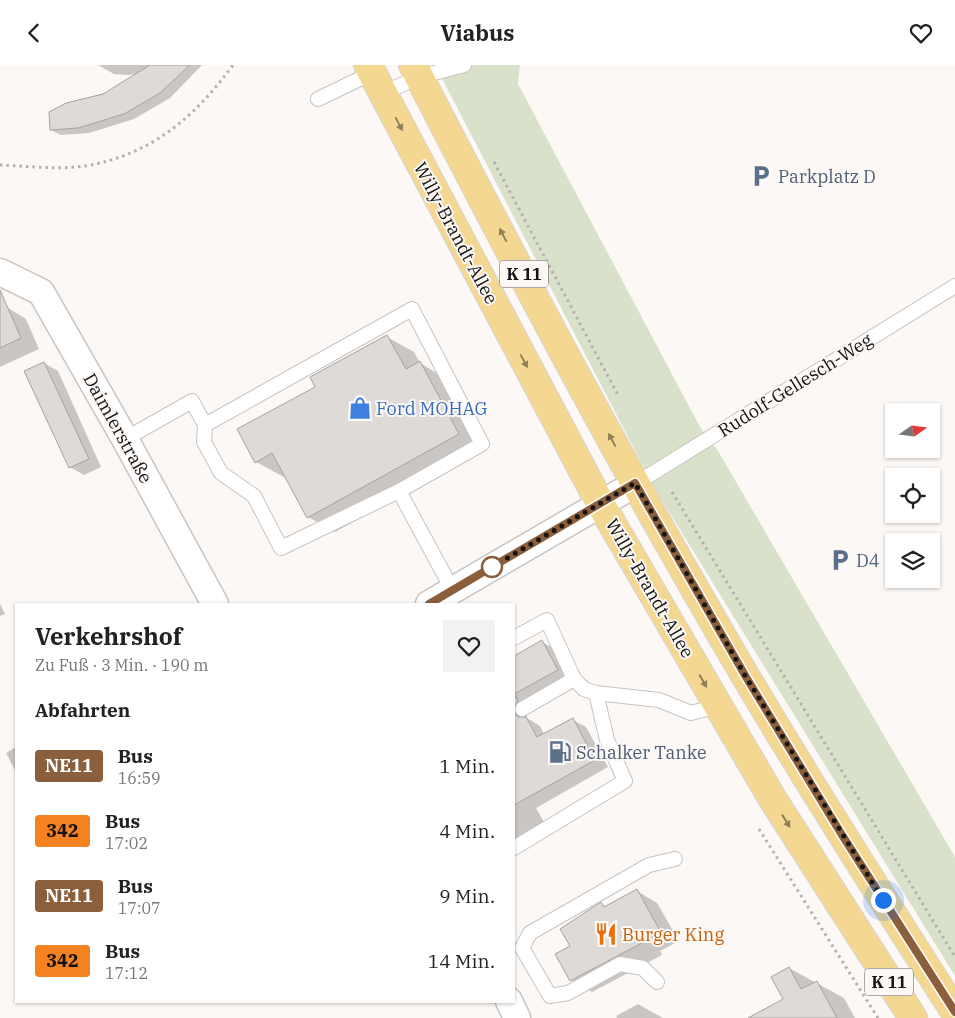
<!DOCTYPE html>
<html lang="de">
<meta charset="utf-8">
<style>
:root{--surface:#fff;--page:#f2f2f2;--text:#222;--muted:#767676}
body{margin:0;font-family:"IBM Plex Serif",serif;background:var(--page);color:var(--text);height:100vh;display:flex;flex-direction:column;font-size:19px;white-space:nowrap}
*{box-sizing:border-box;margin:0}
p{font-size:16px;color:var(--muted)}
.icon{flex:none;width:28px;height:28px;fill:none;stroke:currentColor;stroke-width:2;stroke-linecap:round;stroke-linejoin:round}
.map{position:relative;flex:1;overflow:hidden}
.drawer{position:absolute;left:15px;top:538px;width:500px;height:400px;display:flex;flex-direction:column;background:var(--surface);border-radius:0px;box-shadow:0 1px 4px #0004}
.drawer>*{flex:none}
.badge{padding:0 10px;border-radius:4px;font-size:18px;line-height:32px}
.needle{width:32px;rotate:76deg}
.tools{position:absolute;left:885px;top:338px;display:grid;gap:10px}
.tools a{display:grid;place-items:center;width:55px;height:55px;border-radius:0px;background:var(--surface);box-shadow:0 1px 4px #0004;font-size:25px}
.you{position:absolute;width:25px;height:25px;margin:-12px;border:4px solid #fff;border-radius:50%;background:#1a73e8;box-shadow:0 0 0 8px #1a73e833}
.map>.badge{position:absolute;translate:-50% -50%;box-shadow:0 0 0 2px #fff}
h2{padding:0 20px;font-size:19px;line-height:45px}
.round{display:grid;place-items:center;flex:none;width:52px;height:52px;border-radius:0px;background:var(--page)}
.headline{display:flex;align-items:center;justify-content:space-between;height:85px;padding:0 20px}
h1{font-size:24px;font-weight:700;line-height:38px}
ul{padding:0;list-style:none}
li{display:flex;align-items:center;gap:15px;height:65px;padding:0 20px}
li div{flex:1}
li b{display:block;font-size:19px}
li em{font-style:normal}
li .badge{min-width:55px;font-weight:700;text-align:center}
header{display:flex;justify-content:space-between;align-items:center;height:65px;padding:0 20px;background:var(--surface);font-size:22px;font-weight:700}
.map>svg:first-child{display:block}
.green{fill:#d9e1ca}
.shadow{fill:#0003}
.building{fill:#dedad8;stroke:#a6a2a0}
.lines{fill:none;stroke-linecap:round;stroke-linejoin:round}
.service-casing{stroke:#c8c4c2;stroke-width:16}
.minor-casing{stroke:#c8c4c2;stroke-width:29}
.primary-casing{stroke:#d5d5d5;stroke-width:30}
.path{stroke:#b3b0ae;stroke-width:3;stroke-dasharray:2.5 4;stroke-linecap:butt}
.service{stroke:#fff;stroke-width:14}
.minor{stroke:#fff;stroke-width:26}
.primary{stroke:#f4d790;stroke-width:28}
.oneway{fill:#908058}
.line-casing{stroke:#fff;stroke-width:11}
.line{stroke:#8b5e3c;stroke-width:8}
.walk{stroke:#161514;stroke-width:5;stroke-dasharray:0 9}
.stop-dot{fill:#fff;stroke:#8b5e3c;stroke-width:2.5}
.labels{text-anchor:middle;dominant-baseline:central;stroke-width:4;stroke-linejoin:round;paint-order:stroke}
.shield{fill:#fcf8f6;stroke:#5b5958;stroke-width:1}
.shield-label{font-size:16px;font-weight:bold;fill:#161514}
.service-label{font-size:18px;fill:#4e5e75;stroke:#fcf8f6;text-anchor:start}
.street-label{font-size:18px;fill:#161514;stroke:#fcf8f6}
.shop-label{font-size:18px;fill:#366cbe;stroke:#fcf8f6;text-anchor:start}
.food-label{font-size:18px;fill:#c56008;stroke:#fcf8f6;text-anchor:start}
</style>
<header><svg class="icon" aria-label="back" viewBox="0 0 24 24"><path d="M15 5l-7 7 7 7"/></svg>Viabus<svg class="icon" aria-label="heart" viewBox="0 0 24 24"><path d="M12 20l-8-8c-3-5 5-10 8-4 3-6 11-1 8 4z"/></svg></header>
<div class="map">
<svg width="955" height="953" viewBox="0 0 955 953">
<rect width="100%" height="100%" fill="#fcf8f6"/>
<path class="green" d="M 435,0 L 520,0 L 518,19 L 700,362 L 718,386 L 955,792 L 955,911 L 655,424 Z"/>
<g class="shadow">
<path d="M 98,0 L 202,0 L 170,33 L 134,54 L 89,68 L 61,70 L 51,65 L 67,39 L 112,26 L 139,8 L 129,10 L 114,9 Z"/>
<path d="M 8,243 L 26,254 L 39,284 L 0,302 L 0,247 Z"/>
<path d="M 387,272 L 414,287 L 420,298 L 447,314 L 486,385 L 335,467 L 308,452 L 286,411 L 284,412 L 256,397 L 316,322 Z"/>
<path d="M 44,298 L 58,306 L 101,402 L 84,410 L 70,402 Z"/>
<path d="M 0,539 L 5,549 L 0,551 Z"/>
<path d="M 542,577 L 555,584 L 570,612 L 527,648 L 527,653 L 540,661 L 544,669 L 573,655 L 586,662 L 608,702 L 536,743 L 545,759 L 514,776 L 514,592 Z"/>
<path d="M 16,682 L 16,707 L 6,688 Z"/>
<path d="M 637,826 L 657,838 L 679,876 L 660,886 L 662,890 L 592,927 L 571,915 L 572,881 L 601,839 L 607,842 Z"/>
<path d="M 789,903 L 844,933 L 855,953 L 751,953 L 784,935 Z"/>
<path d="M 638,939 L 663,953 L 617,953 L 616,951 Z"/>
</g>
<g class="building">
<path d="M 150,0 L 190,0 L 160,28 L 124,49 L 78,63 L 50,65 L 49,47 L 66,38 L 103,29 Z"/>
<path d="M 0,225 L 21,273 L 0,283 Z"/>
<path d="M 387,270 L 406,304 L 420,296 L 459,369 L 307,453 L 272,388 L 255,398 L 237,364 L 315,322 L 310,312 Z"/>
<path d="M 44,297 L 89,394 L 69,403 L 24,306 Z"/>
<path d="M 542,575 L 558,605 L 514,629 L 518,636 L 514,642 L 514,591 Z"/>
<path d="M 514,646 L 518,652 L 526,652 L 537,672 L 573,653 L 595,695 L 514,740 Z"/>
<path d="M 637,824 L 659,864 L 640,874 L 642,878 L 570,916 L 555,889 L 570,881 L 560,864 L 601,837 L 604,842 Z"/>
<path d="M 789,902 L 801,924 L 817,916 L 837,953 L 748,953 L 783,934 L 771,912 Z"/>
</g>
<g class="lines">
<defs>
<g id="service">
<path d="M 383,28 L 419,12 L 464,0"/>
<path d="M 318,34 L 372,8"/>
<path d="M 205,360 L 204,377 L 221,408 L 254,431 L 281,483 L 399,426"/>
<path d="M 125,374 L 192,336 L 205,360 L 412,244 L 482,379 L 399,426 L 453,526"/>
<path d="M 635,419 L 955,221"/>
<path d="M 514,573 L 547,555 L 574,614"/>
<path d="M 522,644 L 574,614 L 584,624 L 596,628 L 659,635 L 691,648 L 718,641"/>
<path d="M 514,783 L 625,716 L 607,675 L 596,628"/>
<path d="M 657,917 L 643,903 L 620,899 L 568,928 L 550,931 L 522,883 L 530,868 L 649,800 L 675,794"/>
</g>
<g id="minor">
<path d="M 0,207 L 41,227 L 125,374 L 215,539"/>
<path d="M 429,539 L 635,419"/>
<path d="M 509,936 L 517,953"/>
</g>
<g id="primary">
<path d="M 368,0 L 600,438 L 772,733 L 913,953"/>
<path d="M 413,0 C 519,206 628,412 746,612 C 813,725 884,836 955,947"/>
</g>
</defs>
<use href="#service" class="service-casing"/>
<use href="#minor" class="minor-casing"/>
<use href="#primary" class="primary-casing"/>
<g class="path">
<path d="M 494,97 L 618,330"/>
<path d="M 0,100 C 27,101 57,105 85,101 C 151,90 194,53 233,0"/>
<path d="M 672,427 L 955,892"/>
<path d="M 759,764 L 878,953"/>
</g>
<use href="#service" class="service"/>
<use href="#minor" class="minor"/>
<use href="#primary" class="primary"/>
</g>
<defs><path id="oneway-solid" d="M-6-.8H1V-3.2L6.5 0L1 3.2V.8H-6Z" transform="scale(1.25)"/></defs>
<g class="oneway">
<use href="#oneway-solid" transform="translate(399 59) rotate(62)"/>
<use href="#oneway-solid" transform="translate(503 170) rotate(-118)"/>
<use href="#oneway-solid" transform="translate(524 296) rotate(62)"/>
<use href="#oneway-solid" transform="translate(612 375) rotate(-118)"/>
<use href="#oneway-solid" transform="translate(703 616) rotate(60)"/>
<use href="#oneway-solid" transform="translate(786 756) rotate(58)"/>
</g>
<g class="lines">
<defs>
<path id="line" d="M 429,539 L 635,418 L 746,612 L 842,770 L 955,947"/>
</defs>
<use href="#line" class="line-casing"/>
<use href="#line" class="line"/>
<path class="walk" d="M 492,502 L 635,418 L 746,612 L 883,835"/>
</g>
<defs>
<symbol id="parking-bare" viewBox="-9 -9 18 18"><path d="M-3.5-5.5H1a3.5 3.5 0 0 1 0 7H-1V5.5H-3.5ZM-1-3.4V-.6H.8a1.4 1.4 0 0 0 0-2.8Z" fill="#5c6f8a" stroke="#fcf8f6" stroke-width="2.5" paint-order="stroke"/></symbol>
<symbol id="shop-bare" viewBox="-9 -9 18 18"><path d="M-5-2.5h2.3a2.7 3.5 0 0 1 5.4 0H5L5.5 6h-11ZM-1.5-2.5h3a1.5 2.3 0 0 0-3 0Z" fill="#3f7fe0" stroke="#fcf8f6" stroke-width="2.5" paint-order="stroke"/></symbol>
<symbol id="fuel-bare" viewBox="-9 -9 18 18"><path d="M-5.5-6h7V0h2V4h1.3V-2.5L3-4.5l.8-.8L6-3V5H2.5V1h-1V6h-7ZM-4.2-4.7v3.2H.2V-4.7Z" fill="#5c6f8a" stroke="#fcf8f6" stroke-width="2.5" paint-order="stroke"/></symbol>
<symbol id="restaurant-bare" viewBox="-9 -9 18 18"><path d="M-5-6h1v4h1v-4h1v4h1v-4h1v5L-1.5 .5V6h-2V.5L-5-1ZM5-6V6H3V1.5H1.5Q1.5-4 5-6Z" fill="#e8710a" stroke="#fcf8f6" stroke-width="2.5" paint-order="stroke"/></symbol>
</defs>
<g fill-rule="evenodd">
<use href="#parking-bare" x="745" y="95" width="32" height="32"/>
<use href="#shop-bare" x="344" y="327" width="32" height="32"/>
<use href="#parking-bare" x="824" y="479" width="32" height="32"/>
<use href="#fuel-bare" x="544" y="671" width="32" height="32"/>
<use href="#restaurant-bare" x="590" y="853" width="32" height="32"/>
</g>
<circle class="stop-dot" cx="492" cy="502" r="10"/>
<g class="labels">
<g class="shield">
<rect x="500" y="195.5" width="48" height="27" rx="4"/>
<rect x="865" y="903.5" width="48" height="27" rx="4"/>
</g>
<g class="shield-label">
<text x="524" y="209">K 11</text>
<text x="889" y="917">K 11</text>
</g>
<g class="service-label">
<text x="778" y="111">Parkplatz D</text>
<text x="856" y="495">D4</text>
<text x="576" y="687">Schalker Tanke</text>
</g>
<g class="street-label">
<text transform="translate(456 168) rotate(62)">Willy-Brandt-Allee</text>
<text transform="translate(795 320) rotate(-32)">Rudolf-Gellesch-Weg</text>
<text transform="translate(118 363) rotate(61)">Daimlerstraße</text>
<text transform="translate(650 523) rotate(60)">Willy-Brandt-Allee</text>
</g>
<g class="shop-label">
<text x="376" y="343">Ford MOHAG</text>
</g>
<g class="food-label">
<text x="622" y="869">Burger King</text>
</g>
</g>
</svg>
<div class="tools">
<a><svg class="needle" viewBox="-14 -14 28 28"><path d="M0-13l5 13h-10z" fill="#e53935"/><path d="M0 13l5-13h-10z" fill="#767676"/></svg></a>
<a><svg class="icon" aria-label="locate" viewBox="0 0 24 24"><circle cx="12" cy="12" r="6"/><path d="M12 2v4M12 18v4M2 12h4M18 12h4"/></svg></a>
<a><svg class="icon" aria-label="layers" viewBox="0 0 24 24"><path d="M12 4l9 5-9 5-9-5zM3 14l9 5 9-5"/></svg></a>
</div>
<div class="you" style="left:883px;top:835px"></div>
<section class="drawer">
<div class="headline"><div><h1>Verkehrshof</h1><p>Zu Fuß · 3 Min. · 190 m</p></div><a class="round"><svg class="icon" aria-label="heart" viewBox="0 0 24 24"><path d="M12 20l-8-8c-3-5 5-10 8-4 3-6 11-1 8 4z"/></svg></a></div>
<h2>Abfahrten</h2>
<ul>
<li><span class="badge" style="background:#8b5e3c;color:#fff">NE11</span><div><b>Bus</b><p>16:59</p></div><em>1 Min.</em></li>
<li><span class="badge" style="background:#f58220;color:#111">342</span><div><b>Bus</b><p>17:02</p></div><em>4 Min.</em></li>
<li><span class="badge" style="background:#8b5e3c;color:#fff">NE11</span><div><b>Bus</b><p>17:07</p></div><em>9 Min.</em></li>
<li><span class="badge" style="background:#f58220;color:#111">342</span><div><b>Bus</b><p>17:12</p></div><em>14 Min.</em></li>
</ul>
</section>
</div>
